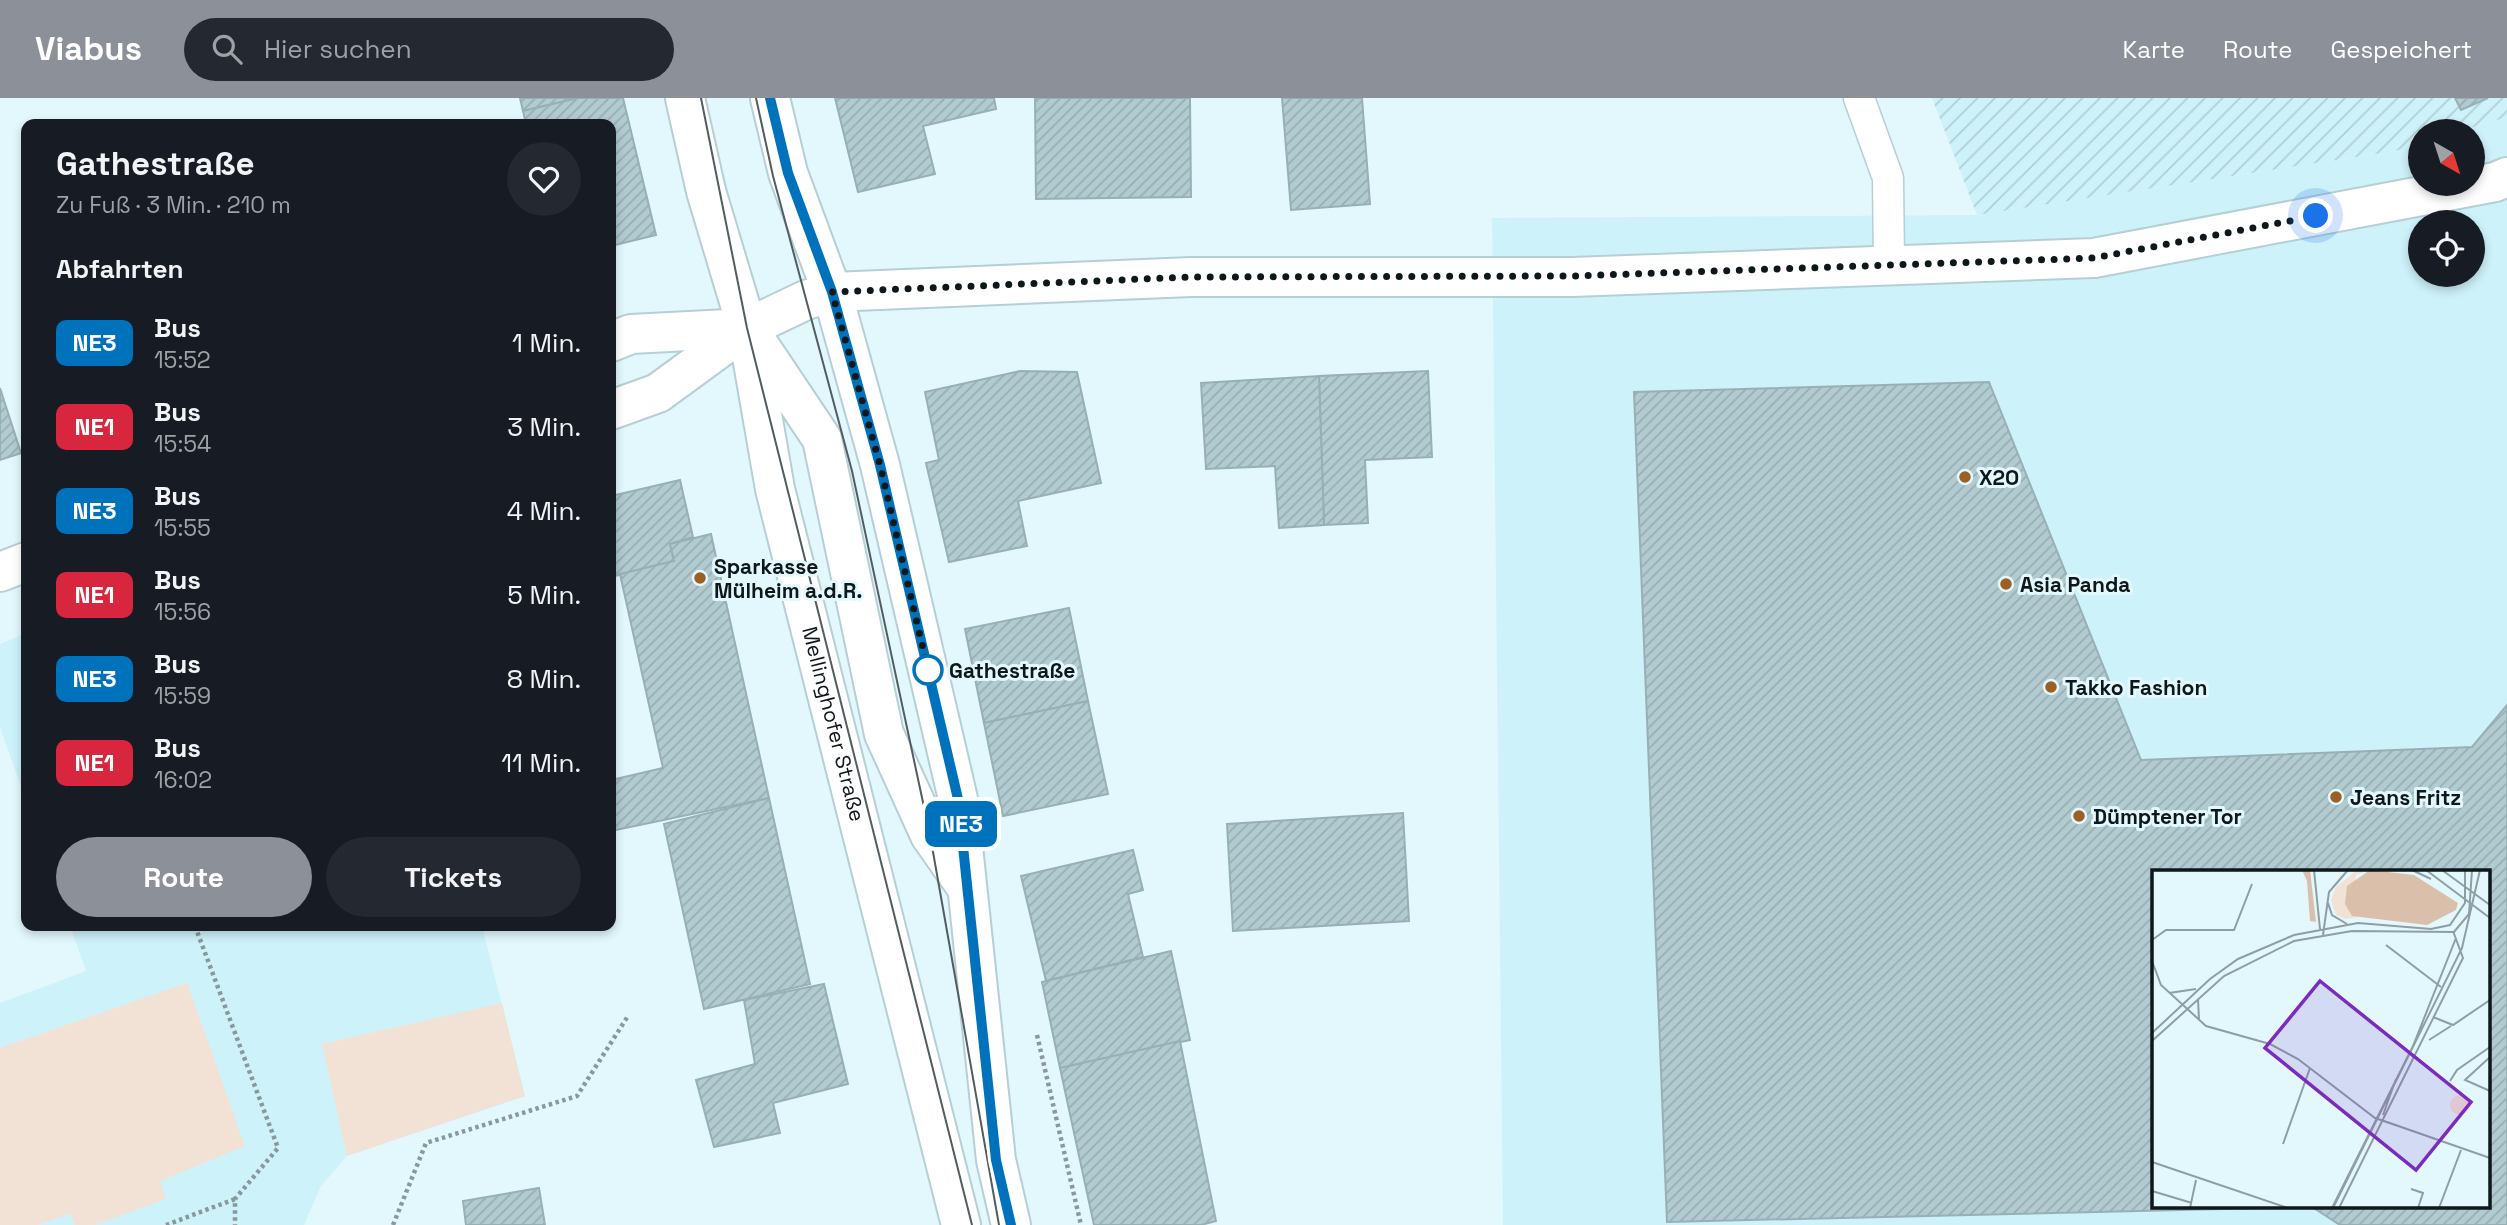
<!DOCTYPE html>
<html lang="de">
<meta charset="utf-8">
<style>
:root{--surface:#171b24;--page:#242831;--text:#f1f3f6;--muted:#9ea1a6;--accent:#8c9099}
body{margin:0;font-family:"Space Grotesk",sans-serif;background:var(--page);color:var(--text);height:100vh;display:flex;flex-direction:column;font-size:26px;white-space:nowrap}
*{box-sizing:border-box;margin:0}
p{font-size:23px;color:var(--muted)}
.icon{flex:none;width:38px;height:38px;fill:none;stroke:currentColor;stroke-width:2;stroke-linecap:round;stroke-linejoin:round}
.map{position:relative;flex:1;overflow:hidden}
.panel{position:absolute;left:21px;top:21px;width:595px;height:812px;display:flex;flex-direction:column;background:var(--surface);border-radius:14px;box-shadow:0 4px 10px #0003}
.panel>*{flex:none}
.badge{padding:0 14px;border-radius:10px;font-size:24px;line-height:46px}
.needle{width:46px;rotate:141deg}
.fabs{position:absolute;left:2408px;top:21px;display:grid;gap:14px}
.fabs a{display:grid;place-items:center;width:77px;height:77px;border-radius:50%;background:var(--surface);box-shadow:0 4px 10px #0003;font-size:35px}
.you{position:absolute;width:35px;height:35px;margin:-18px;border:5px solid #fff;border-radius:50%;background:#1a73e8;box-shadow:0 0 0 10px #1a73e833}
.map>.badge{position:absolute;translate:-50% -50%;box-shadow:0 0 0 4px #fff}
h2{padding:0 35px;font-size:26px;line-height:63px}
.round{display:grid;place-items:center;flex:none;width:74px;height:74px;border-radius:37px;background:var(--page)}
.overview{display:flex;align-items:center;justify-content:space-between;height:119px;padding:0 35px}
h1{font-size:33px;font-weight:800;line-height:52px}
.action{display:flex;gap:14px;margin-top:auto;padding:14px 35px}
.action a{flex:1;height:80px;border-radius:42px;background:var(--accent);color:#fff;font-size:28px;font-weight:800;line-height:80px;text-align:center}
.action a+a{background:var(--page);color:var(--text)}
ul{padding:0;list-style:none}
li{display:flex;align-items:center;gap:21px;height:84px;padding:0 35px}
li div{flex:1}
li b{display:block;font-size:26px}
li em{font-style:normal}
li .badge{min-width:77px;font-weight:700;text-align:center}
header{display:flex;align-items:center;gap:42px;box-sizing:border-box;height:98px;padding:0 35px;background:var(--accent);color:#fff}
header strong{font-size:33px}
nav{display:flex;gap:38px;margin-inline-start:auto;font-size:24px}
.search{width:490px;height:63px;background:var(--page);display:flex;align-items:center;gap:18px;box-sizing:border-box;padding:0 24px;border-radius:38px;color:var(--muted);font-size:26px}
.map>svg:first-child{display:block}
.built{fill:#cef2fa;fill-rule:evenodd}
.industrial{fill:url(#industrial-furrows)}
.green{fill:#f2e2d5}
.building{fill:url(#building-hatch);stroke:#97b0b6;stroke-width:2;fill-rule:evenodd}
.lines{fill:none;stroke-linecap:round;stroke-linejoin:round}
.service-casing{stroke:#b5cfd5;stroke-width:33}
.tertiary-casing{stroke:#b5cfd5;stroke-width:42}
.path{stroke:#88989c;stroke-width:4.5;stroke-dasharray:3.5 3.5;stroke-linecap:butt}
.service{stroke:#fff;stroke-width:30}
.tertiary{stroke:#fff;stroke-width:38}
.tram{stroke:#515d61;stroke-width:2}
.line-casing{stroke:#fff;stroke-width:16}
.line{stroke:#0072bc;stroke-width:10}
.walk{stroke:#0e171a;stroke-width:7;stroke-dasharray:0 12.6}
.poi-dot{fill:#9c5f24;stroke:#e3f8fd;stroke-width:2.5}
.stop-dot{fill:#fff;stroke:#0072bc;stroke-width:3.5}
.labels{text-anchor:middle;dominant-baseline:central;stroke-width:6;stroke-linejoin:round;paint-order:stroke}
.poi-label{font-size:21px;font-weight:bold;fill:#0e171a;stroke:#e3f8fd;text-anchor:start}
.stop-label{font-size:21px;font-weight:bold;fill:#0e171a;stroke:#e3f8fd;text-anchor:start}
.street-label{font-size:21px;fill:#0e171a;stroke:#e3f8fd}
.inset-road{fill:none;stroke:#8e9ea2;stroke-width:2}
.view{fill:#7b2cbf;fill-opacity:0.15;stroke:#7b2cbf;stroke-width:3.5}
.inset-edge{fill:none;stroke:#0e171a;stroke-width:3.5}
</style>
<header>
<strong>Viabus</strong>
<div class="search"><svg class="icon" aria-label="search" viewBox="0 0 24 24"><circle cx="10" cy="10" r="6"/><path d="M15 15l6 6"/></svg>Hier suchen</div>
<nav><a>Karte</a><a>Route</a><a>Gespeichert</a></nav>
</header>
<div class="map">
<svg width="2507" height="1127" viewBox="0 0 2507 1127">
<defs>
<pattern id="industrial-furrows" width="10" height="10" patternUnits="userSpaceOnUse" patternTransform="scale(1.75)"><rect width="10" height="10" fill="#cef2fa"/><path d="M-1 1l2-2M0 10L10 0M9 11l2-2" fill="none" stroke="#b0cfd6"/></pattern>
<pattern id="building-hatch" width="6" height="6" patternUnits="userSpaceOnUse" patternTransform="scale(1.75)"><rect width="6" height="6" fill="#b1cbd1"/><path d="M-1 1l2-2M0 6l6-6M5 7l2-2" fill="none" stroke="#97aeb3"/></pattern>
</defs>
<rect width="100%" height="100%" fill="#e3f8fd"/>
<g class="built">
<path d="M 2507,19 L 2507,1127 L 1503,1127 L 1492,120 L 1977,117 L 2395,53 L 2420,46 L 2420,86 L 2473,86 L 2473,33 L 2460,33 ZM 2420,124 L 2473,124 L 2473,177 L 2420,177 ZM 2154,774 L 2488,774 L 2488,1108 L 2154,1108 Z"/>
<path d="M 26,535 L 26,703 L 0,629 L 0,546 Z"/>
<path d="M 70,828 L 482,828 L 525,998 L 347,1058 L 321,1088 L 304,1127 L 0,1127 L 0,905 L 86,873 Z"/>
</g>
<path class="industrial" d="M 1932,0 L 2507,0 L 2507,19 L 2460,33 L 2420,33 L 2420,46 L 2395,53 L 1977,117 Z"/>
<g class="green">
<path d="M 187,885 L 245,1048 L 160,1083 L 166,1101 L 95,1127 L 75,1127 L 70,1116 L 38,1127 L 0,1127 L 0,950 Z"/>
<path d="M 502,905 L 525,998 L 347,1058 L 322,946 Z"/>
</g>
<g class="building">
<path d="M 520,0 L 578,0 L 523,13 Z"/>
<path d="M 578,0 L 623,0 L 656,137 L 611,148 L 611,26 L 526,26 L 523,13 Z"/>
<path d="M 835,0 L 994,0 L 996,11 L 923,28 L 935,76 L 858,94 Z"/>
<path d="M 1035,0 L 1190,0 L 1191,99 L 1036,101 Z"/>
<path d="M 1282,0 L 1362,0 L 1370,106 L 1291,112 Z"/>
<path d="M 2455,0 L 2488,0 L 2461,12 Z"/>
<path d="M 1020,273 L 1077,274 L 1101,385 L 1018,403 L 1027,448 L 949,464 L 926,365 L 939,362 L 925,294 Z"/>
<path d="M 1428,273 L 1432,359 L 1365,362 L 1368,425 L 1324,427 L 1319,278 Z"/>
<path d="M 1319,278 L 1324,427 L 1279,430 L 1275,368 L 1206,371 L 1201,285 Z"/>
<path d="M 1989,284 L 2141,662 L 2472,649 L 2507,607 L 2507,1127 L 2340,1127 L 2312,1109 L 1667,1124 L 1634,294 ZM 2154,774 L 2488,774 L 2488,1108 L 2154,1108 Z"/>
<path d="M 0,290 L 21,355 L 0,362 Z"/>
<path d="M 680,382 L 693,439 L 670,446 L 674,463 L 611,479 L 611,398 Z"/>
<path d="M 711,436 L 769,700 L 611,733 L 611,682 L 663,670 L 620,476 L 674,463 L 670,446 Z"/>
<path d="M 1069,510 L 1088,603 L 984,625 L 965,531 Z"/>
<path d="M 1088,603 L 1108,696 L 1003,718 L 984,625 Z"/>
<path d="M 769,700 L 810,886 L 704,911 L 664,726 Z"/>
<path d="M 1403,715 L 1409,823 L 1233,833 L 1227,726 Z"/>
<path d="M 1133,752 L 1143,792 L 1128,796 L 1143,859 L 1046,883 L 1021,778 Z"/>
<path d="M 1171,853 L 1190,942 L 1060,970 L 1042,884 Z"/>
<path d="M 824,886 L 848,986 L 773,1005 L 780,1035 L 714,1049 L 696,982 L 755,966 L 744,902 Z"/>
<path d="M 1180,943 L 1216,1123 L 1201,1127 L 1094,1127 L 1060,970 Z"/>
<path d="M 539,1090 L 545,1127 L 466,1127 L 463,1103 Z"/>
</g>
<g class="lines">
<defs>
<path id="service" d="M 1859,0 L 1888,80 L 1889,166"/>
<g id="tertiary">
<path id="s1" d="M 685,0 L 706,93 L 747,230 L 775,391 L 961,1127"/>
<path d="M 770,0 L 788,75 L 832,194 L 880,367 L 958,701 L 996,1062 L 1011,1127"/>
<path d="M 755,241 L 822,341 L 884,636 L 930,737 L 965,787"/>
<path d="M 611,244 L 631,236 L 747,230"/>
<path d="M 611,312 L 658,295 L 747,230 L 806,202 L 832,194 L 1191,179 L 1572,179 L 2094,160 L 2495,84 L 2507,79"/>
<path d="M 0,474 L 26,464"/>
</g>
</defs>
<use href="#service" class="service-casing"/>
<use href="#tertiary" class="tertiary-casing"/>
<g class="path">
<path d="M 195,828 L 278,1050 L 235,1101 L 235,1127"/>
<path d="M 1037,937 L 1081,1127"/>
<path d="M 166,1127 L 235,1101"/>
<path d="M 393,1127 L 426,1045 L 577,998 L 628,918"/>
</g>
<use href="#service" class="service"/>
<use href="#tertiary" class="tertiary"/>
<g class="tram">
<path d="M 701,0 L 747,230 L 972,1127"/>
<path d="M 756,0 L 773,78 L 852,373 L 930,737 L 999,1127"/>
</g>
</g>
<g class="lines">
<defs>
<path id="line" d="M 770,0 L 788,75 L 832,194 L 880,367 L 958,701 L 996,1062 L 1011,1127"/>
</defs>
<use href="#line" class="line-casing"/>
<use href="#line" class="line"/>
<path class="walk" d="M 928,572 L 880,367 L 832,194 L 1191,179 L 1572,178 L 2094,160 L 2316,118"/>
</g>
<g class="poi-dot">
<circle cx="1965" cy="379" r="7"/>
<circle cx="700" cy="480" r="7"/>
<circle cx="2006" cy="486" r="7"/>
<circle cx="2051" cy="589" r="7"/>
<circle cx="2336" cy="699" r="7"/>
<circle cx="2079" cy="718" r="7"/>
</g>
<circle class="stop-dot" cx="928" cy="572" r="14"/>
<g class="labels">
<g class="poi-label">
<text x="1979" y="379">X2O</text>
<text x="714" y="468">Sparkasse<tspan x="714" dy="24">Mülheim a.d.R.</tspan></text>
<text x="2020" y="486">Asia Panda</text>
<text x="2065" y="589">Takko Fashion</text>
<text x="2350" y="699">Jeans Fritz</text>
<text x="2093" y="718">Dümptener Tor</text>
</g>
<g class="stop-label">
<text x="949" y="572">Gathestraße</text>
</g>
<g class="street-label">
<text stroke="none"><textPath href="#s1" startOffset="644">Mellinghofer Straße</textPath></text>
</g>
</g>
<g transform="translate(2152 772)">
<rect width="338" height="338" fill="#e3f8fd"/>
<path d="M 205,0 L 217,0 L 204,5 L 200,46 L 207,47 L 193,49 L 184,45 L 179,30 L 184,17 ZM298 235a10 10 0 1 1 20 0a10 10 0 1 1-20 0Z" fill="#f2e2d5"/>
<path d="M 150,0 L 158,0 L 164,52 L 158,51 L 155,11 ZM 218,0 L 262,5 L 306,33 L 304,40 L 275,55 L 200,46 L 193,34 L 195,16 Z" fill="#dac0ab"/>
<path class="inset-road" d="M 162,0 L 168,59M 260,0 L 279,9M 274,0 L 338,48M 290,0 L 338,35M 176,33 L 180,45 L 195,54M 171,65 L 177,22 L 196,0M 0,70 L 14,60 L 82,60 L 100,14M 234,75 L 289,117M 0,91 L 9,115 L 54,156 L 118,174 L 146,189 L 223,248 L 255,259M 17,123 L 44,119M 46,129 L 47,150M 281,147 L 301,155 L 338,130M 0,163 L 58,109 L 86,89 L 142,65 L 206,53 L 279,59 L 298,55 L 313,33 L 313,0M 277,170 L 299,156M 0,171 L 72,106 L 142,71 L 200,61 L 302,62 L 317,44 L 320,0M 338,187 L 313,210 L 338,221M 298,211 L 305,200 L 338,177M 231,245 L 244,209M 232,251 L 338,288M 131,274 L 158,198M 0,292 L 136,338M 259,319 L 271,323 L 266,338M 0,321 L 40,333M 38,338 L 44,310M 180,338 L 261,176 L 304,68M 181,338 L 310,78 L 328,0M 187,338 L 311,88 L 301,61M 287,338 L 309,280"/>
<path class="view" d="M 168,111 L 319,232 L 264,300 L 113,178 Z"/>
<rect width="338" height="338" class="inset-edge"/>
</g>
</svg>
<div class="fabs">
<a><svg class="needle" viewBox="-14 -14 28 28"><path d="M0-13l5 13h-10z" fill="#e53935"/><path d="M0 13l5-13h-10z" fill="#9ea1a6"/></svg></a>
<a><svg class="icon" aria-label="locate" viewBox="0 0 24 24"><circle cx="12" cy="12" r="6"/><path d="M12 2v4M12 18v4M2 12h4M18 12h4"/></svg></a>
</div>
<div class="you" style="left:2316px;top:118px"></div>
<b class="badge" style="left:961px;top:726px;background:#0072bc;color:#fff">NE3</b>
<section class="panel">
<div class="overview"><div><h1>Gathestraße</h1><p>Zu Fuß · 3 Min. · 210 m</p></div><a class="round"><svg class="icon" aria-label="heart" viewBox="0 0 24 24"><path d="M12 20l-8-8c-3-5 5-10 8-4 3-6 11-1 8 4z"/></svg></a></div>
<h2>Abfahrten</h2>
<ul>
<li><span class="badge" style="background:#0072bc;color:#fff">NE3</span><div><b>Bus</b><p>15:52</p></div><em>1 Min.</em></li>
<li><span class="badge" style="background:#d7263d;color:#fff">NE1</span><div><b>Bus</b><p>15:54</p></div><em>3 Min.</em></li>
<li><span class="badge" style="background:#0072bc;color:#fff">NE3</span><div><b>Bus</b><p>15:55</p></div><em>4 Min.</em></li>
<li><span class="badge" style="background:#d7263d;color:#fff">NE1</span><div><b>Bus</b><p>15:56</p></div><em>5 Min.</em></li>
<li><span class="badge" style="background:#0072bc;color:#fff">NE3</span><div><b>Bus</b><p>15:59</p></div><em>8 Min.</em></li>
<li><span class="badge" style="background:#d7263d;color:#fff">NE1</span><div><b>Bus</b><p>16:02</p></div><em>11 Min.</em></li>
</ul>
<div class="action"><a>Route</a><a>Tickets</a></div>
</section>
</div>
